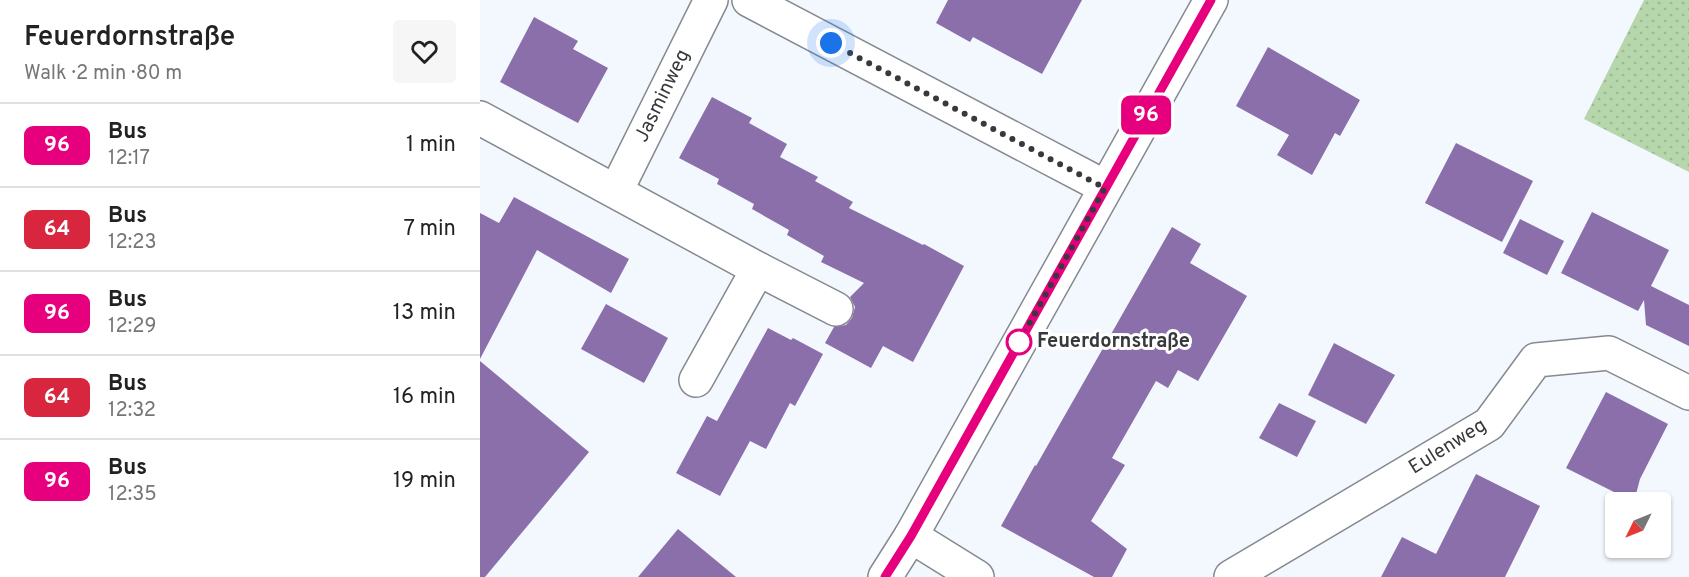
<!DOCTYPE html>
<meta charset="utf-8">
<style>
:root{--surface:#fff;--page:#f6f6f6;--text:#222;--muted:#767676;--line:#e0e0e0}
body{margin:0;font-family:Overpass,sans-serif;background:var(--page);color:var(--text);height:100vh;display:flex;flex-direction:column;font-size:22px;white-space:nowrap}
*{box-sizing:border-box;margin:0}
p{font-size:20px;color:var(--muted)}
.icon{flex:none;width:33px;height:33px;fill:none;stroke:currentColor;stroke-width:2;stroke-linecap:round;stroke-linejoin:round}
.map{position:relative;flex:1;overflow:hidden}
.side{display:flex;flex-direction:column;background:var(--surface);width:480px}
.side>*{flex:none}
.badge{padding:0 12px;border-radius:9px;font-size:21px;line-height:39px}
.needle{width:39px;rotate:227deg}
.buttons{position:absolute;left:1125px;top:492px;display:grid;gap:12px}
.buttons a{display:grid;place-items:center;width:66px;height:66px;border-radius:6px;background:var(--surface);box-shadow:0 2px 4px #0004;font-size:30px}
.you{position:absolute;width:30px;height:30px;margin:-15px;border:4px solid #fff;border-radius:50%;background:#1a73e8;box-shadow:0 0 0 9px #1a73e833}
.map>.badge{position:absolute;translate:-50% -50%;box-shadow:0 0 0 3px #fff}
.round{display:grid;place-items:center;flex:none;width:63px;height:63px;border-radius:6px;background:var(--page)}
.head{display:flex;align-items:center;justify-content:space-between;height:102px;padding:0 24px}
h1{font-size:28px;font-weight:600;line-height:45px}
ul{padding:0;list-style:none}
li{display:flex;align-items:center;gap:18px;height:84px;padding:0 24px;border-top:2px solid var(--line)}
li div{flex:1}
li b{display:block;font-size:22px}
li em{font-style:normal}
li .badge{min-width:66px;font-weight:700;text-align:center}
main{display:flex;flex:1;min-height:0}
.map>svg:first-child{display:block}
.grass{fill:url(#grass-dots)}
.building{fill:#8a6faa}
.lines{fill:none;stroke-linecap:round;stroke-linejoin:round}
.minor-casing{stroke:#858990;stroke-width:36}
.minor{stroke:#fff;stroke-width:33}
.line-casing{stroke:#fff;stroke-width:14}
.line{stroke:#e6007e;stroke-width:9}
.walk{stroke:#37393c;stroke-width:6;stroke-dasharray:0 10.8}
.stop-dot{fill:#fff;stroke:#e6007e;stroke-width:3}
.labels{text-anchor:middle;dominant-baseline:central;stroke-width:6;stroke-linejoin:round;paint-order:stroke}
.street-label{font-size:20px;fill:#37393c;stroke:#fff}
.stop-label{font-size:20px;font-weight:bold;fill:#37393c;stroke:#fff;text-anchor:start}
</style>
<main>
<section class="side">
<div class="head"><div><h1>Feuerdornstraße</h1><p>Walk · 2 min · 80 m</p></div><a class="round"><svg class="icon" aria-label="heart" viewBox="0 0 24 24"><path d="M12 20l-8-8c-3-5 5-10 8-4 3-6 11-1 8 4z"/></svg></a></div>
<ul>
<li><span class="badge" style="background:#e6007e;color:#fff">96</span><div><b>Bus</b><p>12:17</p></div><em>1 min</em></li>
<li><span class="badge" style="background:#d7263d;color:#fff">64</span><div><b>Bus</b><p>12:23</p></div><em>7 min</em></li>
<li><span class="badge" style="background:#e6007e;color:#fff">96</span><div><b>Bus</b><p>12:29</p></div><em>13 min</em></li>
<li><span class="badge" style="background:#d7263d;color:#fff">64</span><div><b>Bus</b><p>12:32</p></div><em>16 min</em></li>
<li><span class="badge" style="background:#e6007e;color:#fff">96</span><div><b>Bus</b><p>12:35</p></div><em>19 min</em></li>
</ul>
</section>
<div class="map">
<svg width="1209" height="577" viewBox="0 0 1209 577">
<defs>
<pattern id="grass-dots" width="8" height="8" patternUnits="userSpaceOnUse" patternTransform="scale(1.5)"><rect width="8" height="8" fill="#b6d6ab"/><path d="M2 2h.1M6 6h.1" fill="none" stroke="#9db894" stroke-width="1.8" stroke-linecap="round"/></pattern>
</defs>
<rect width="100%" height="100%" fill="#f3f8fe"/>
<path class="grass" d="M 1164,0 L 1209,0 L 1209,172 L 1104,119 Z"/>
<g class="building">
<path d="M 468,0 L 602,0 L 562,74 L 493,37 L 490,42 L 456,23 Z"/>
<path d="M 54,17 L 98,41 L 93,49 L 128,68 L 98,123 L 20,82 Z"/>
<path d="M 788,47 L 880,100 L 860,136 L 855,133 L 832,175 L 797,155 L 809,135 L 756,106 Z"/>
<path d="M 232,97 L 272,118 L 269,123 L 307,144 L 300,157 L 338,177 L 335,181 L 373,202 L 369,208 L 443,245 L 444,244 L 484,266 L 433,362 L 403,346 L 391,368 L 345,343 L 354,327 L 366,325 L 372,318 L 375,307 L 370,297 L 384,283 L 341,262 L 344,256 L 307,235 L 309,230 L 272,209 L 274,204 L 237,184 L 239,179 L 199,158 Z"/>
<path d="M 976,143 L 1053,181 L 1022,242 L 945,203 Z"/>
<path d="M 34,197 L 149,259 L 131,293 L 57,250 L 0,359 L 0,213 L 19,223 Z"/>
<path d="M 1112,212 L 1189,250 L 1171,286 L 1209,305 L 1209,346 L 1166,325 L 1164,300 L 1158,311 L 1081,273 Z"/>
<path d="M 1040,219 L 1084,241 L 1067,275 L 1023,253 Z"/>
<path d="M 692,227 L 721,244 L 710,263 L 767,296 L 718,381 L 698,370 L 688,388 L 676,381 L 632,458 L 645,465 L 611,521 L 647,549 L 632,577 L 614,577 L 521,526 L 555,465 L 556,466 Z"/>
<path d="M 126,304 L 188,338 L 164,383 L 101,349 Z"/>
<path d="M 288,328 L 311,340 L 313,338 L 343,354 L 315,406 L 310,403 L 286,449 L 270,441 L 240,496 L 196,473 L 227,416 L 237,421 Z"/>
<path d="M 854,343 L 915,375 L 886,424 L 828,395 Z"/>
<path d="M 0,361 L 109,452 L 5,577 L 0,577 Z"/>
<path d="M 1126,392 L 1188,424 L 1160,479 L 1154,502 L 1086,468 Z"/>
<path d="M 799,403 L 836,421 L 817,457 L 779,438 Z"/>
<path d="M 996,474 L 1060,506 L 1025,577 L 901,577 L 922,537 L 956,554 Z"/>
<path d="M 198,529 L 256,577 L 158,577 Z"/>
</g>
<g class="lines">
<defs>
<g id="minor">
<path d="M 269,0 L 625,187"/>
<path d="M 0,118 L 278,269 L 356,309"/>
<path d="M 136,191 L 231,0"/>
<path d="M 216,380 L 278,269"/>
<path d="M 431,536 L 497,577"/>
<path d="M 405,577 L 431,536 L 731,0"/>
<path d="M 751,577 L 1009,424 L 1056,360 L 1129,353 L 1209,393"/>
</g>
</defs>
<use href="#minor" class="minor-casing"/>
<use href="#minor" class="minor"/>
</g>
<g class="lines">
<defs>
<path id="line" d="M 405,577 L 431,536 L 731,0"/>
</defs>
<use href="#line" class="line-casing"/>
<use href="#line" class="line"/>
<path class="walk" d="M 351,43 L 625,188 L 538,344 L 539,342"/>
</g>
<circle class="stop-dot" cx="539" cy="342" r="12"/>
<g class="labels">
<g class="street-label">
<text transform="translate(183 96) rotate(-64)">Jasminweg</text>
<text transform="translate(968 447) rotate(-32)">Eulenweg</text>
</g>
<g class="stop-label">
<text x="557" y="342">Feuerdornstraße</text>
</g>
</g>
</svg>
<div class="buttons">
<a><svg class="needle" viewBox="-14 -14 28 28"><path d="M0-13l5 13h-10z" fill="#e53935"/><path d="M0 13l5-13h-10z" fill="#767676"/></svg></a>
</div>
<div class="you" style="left:351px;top:43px"></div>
<b class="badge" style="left:666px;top:115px;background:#e6007e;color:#fff">96</b>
</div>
</main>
